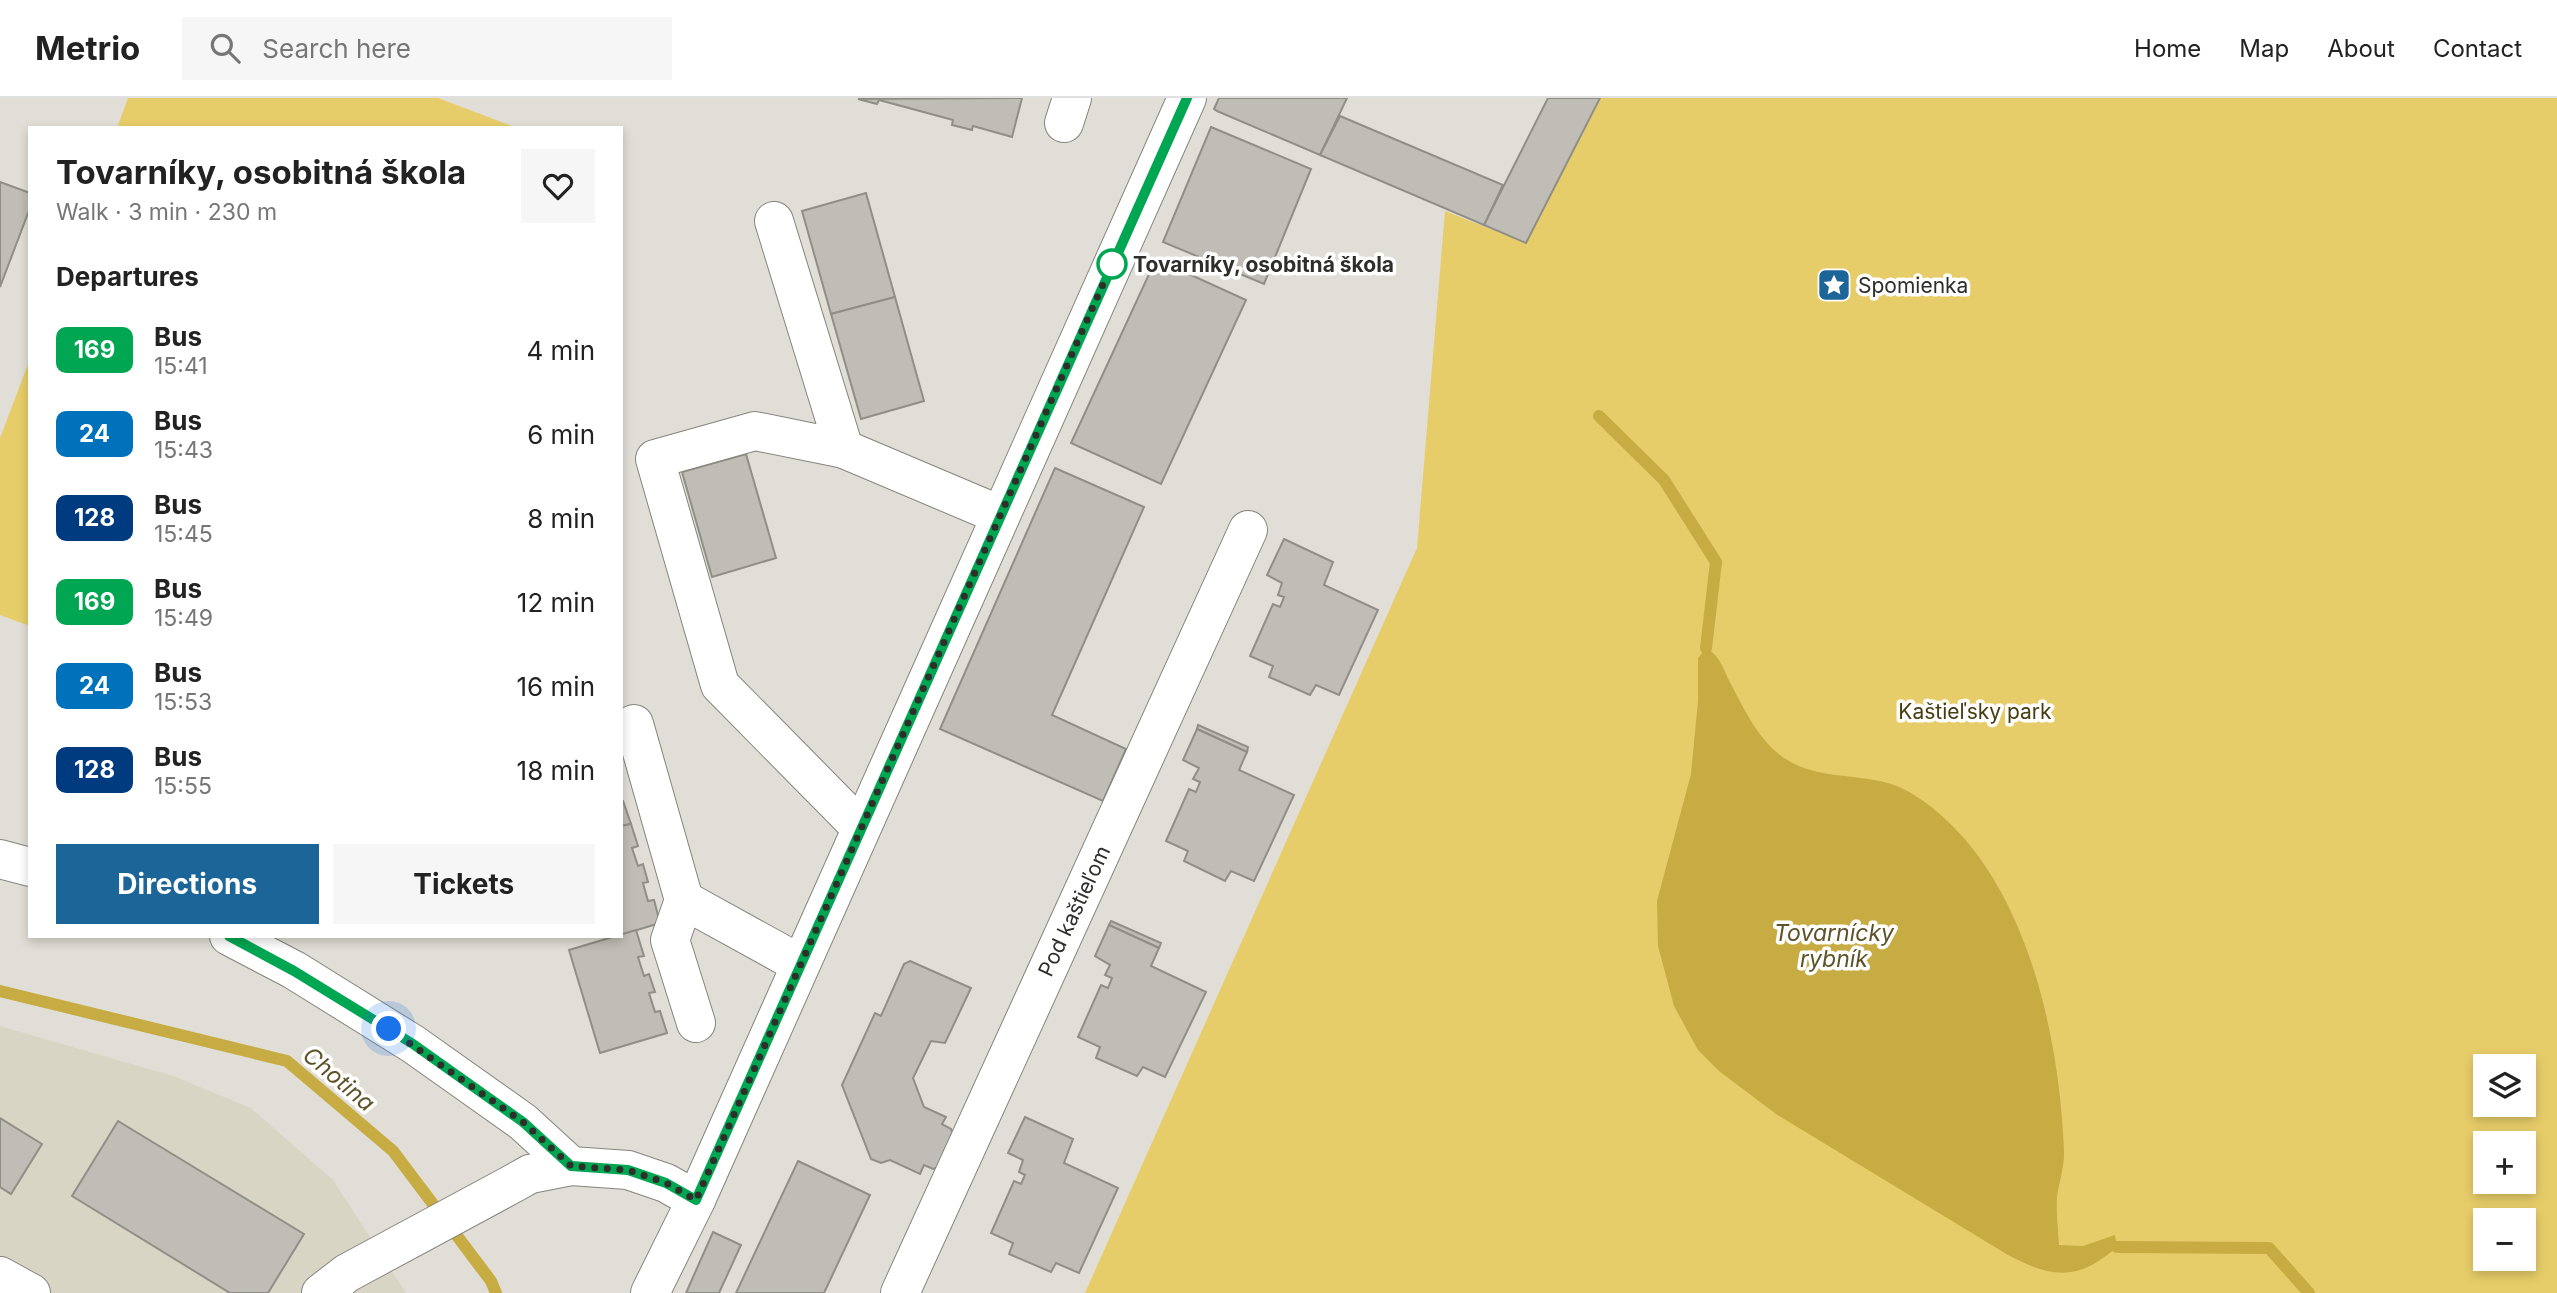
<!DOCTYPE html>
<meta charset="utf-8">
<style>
:root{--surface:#fff;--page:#f6f6f6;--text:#222;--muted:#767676;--line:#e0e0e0;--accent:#1c6598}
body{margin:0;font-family:Inter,sans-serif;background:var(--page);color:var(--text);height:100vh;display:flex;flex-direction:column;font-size:26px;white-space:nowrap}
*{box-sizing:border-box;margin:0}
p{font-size:23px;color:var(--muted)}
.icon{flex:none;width:38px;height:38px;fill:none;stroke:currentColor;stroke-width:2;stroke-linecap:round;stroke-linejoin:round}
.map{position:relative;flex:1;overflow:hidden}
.drawer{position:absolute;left:28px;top:28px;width:595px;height:812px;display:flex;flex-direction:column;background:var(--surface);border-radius:0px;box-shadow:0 4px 10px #0003}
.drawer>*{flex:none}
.badge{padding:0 14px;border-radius:10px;font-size:24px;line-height:46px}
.buttons{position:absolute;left:2473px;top:956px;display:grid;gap:14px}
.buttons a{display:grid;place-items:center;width:63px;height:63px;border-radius:0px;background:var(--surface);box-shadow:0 4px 10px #0003;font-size:35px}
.you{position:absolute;width:35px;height:35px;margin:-18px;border:5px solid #fff;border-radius:50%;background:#1a73e8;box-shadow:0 0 0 10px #1a73e833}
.map>.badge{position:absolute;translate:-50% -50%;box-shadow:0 0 0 4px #fff}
h2{padding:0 28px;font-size:26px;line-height:63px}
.round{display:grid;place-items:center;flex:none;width:74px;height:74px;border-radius:0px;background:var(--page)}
.headline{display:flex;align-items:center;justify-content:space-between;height:119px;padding:0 28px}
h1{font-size:33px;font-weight:700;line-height:52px}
.button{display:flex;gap:14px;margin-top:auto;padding:14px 28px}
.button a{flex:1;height:80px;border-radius:0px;background:var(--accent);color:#fff;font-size:28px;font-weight:700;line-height:80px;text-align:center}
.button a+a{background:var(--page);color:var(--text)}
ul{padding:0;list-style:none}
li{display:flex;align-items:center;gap:21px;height:84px;padding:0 28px}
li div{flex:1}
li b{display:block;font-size:26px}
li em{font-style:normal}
li .badge{min-width:77px;font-weight:700;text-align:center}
header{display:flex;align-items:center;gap:42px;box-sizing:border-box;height:98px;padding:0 35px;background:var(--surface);border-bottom:2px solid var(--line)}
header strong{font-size:33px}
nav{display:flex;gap:38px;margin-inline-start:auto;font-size:24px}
.search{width:490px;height:63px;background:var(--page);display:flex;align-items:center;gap:18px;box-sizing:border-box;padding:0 24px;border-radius:0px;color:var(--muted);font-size:26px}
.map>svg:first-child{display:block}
.built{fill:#d9d5c5}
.green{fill:#e7cd69;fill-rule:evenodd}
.water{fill:#c6ac43}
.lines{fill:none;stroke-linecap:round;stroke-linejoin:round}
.stream{stroke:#c6ac43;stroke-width:12}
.building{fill:#bfbdb5;stroke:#908f87;stroke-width:2}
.minor-casing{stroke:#86847d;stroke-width:40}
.minor{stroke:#fff;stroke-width:38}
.line-casing{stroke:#fff;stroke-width:16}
.line{stroke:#00a651;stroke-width:10}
.walk{stroke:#2e2e2a;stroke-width:7;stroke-dasharray:0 12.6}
.stop-dot{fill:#fff;stroke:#00a651;stroke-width:3.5}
.labels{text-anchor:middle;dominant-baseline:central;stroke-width:7;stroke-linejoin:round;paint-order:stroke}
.stop-label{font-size:21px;font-weight:bold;fill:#2e2e2a;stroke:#fff;text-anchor:start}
.poi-label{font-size:21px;fill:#2e2e2a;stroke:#fff;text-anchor:start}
.park-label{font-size:21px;fill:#473d10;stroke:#fff}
.street-label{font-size:21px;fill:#2e2e2a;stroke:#fff}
.water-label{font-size:23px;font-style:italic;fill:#5d5228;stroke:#fff}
</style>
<header>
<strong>Metrio</strong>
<div class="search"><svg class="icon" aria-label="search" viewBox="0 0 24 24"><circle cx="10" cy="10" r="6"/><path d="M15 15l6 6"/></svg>Search here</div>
<nav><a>Home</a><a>Map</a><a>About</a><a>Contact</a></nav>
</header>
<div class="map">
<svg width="2557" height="1195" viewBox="0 0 2557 1195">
<rect width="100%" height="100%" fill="#e0ded6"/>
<path class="built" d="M 0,928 L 173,978 L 251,1010 L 333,1082 L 406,1195 L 0,1195 Z"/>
<g class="green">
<path d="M 128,0 L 438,0 L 517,30 L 117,30 Z"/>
<path d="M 1600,0 L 2557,0 L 2557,1195 L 1085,1195 L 1417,450 L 1445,113 L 1526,145 ZM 2485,968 L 2524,968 L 2524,1006 L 2485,1006 ZM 2485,1045 L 2524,1045 L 2524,1083 L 2485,1083 ZM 2485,1122 L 2524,1122 L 2524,1160 L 2485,1160 Z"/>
<path d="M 30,261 L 30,528 L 0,517 L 0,340 Z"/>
</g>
<path class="water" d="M 1706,550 C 1721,558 1724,574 1732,588 C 1746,615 1762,648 1789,663 C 1826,685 1874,672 1911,695 C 2023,763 2059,931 2064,1052 C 2065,1067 2059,1084 2057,1099 C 2056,1114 2058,1131 2059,1147 L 2083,1148 L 2115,1137 L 2117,1149 C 2077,1184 2052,1180 2008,1157 L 1776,1016 L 1719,973 L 1698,952 L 1674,908 L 1658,848 L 1657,803 L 1691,676 L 1698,603 L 1698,560 Z"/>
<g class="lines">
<g class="stream">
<path d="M 1599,318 L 1664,382 L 1716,464 L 1706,550"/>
<path d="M 0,893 L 287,963 L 393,1053 L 491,1183 L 496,1195"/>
<path d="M 2117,1149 L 2269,1150 L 2309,1195"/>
</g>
</g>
<g class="building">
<path d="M 1022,0 L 1012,39 L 973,28 L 972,32 L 952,27 L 953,22 L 879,2 L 877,6 L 858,1 Z"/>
<path d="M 1219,0 L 1347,0 L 1320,57 L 1217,13 L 1214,11 Z"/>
<path d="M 1548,0 L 1600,0 L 1526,145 L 1484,127 Z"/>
<path d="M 1340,18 L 1503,87 L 1484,127 L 1320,57 Z"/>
<path d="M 1211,29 L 1311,71 L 1264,186 L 1163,144 Z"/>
<path d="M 0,84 L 30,95 L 30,110 L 0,189 Z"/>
<path d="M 866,95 L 895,199 L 831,216 L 802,113 Z"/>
<path d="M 1156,161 L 1246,202 L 1161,386 L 1071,345 Z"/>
<path d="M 895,199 L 924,303 L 861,321 L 831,216 Z"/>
<path d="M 746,356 L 776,460 L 712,479 L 682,374 Z"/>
<path d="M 1055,370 L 1144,409 L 1052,617 L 1126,651 L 1103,703 L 940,631 Z"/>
<path d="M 1284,441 L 1333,464 L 1324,487 L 1378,512 L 1339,597 L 1316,587 L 1310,597 L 1269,579 L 1273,568 L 1250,558 L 1273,506 L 1280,509 L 1284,499 L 1278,497 L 1282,485 L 1267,477 Z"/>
<path d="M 1198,627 L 1248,649 L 1247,654 L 1197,631 Z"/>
<path d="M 1197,631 L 1247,654 L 1239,672 L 1294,697 L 1254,783 L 1231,773 L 1225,783 L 1184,763 L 1188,753 L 1166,743 L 1189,691 L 1196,694 L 1200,684 L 1193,681 L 1199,670 L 1183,662 Z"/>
<path d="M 621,703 L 623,703 L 631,726 L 621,728 Z"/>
<path d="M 631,726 L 638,748 L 632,750 L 638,768 L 643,766 L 648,784 L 643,785 L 648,803 L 654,802 L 660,825 L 621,837 L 621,728 Z"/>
<path d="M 1111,823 L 1161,845 L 1159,850 L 1109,827 Z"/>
<path d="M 1109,827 L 1159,850 L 1151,868 L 1206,894 L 1165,979 L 1143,969 L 1137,978 L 1096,960 L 1100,949 L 1078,939 L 1101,887 L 1108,890 L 1112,880 L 1105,877 L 1110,867 L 1095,858 Z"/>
<path d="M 636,832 L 644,858 L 638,859 L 644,878 L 649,876 L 655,894 L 649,895 L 655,914 L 660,913 L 667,935 L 600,955 L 569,852 Z"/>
<path d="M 910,863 L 971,890 L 945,945 L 931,943 L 913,980 L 924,1009 L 946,1019 L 942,1026 L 951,1031 L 955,1039 L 942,1068 L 933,1071 L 924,1067 L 920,1076 L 890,1062 L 881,1065 L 871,1061 L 842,987 L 875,915 L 881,918 L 904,866 Z"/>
<path d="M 1025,1019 L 1073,1041 L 1064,1065 L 1118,1090 L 1079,1175 L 1056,1165 L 1051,1174 L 1009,1156 L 1013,1145 L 991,1135 L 1014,1083 L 1021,1086 L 1025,1077 L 1019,1074 L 1023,1062 L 1008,1055 Z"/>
<path d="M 0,1020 L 42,1046 L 11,1096 L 0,1089 Z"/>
<path d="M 118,1023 L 304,1136 L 268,1195 L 230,1195 L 72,1098 Z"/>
<path d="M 798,1063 L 870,1097 L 824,1195 L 736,1195 Z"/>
<path d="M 713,1134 L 741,1147 L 719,1195 L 686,1195 Z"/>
</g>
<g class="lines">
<defs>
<g id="minor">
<path d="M 1064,25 L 1072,0"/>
<path d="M 774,123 L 844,351"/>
<path d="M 634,626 L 684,802"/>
<path d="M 861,730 L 720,587 L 655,361 L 755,333 L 844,351 L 1000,417"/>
<path d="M 0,761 L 30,769"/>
<path d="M 229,838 L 294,872 L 413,946 L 523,1024 L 571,1068 L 628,1072 L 666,1085 L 696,1102"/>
<path d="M 696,925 L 670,842 L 684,802 L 800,866"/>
<path d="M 0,1178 L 31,1195"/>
<path d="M 321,1195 L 347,1175 L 514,1085 L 530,1076 L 571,1068"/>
<path d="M 650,1195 L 696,1102 L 1187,0"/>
<path d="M 900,1195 L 1248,432"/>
</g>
</defs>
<use href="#minor" class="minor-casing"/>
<use href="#minor" class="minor"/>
</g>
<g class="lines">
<defs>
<path id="line" d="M 229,838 L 294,873 L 413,946 L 523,1024 L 571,1068 L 628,1072 L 666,1085 L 696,1102 L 1187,0"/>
</defs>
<use href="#line" class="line-casing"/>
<use href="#line" class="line"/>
<path class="walk" d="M 389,931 L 523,1024 L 571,1068 L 628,1072 L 666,1085 L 696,1102 L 1112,166"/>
</g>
<defs>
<symbol id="sight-square" viewBox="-11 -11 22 22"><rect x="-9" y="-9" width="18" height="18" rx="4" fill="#1c6598" stroke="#fff"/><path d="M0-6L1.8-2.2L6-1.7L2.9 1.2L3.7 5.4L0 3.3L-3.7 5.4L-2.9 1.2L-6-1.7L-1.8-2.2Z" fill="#fff"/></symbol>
</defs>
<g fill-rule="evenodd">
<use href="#sight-square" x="1815" y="168" width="38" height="38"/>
</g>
<circle class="stop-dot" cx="1112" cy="166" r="14"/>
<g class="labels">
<g class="stop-label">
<text x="1133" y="166">Tovarníky, osobitná škola</text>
</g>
<g class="poi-label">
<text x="1858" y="187">Spomienka</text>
</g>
<g class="park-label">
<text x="1975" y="613">Kaštieľsky park</text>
</g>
<g class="street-label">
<text transform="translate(1074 813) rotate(-65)">Pod kaštieľom</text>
</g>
<g class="water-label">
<text x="1834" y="835">Tovarnícky<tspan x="1834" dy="26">rybník</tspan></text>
<text transform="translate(339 981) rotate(40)">Chotina</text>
</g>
</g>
</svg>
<div class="buttons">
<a><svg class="icon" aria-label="layers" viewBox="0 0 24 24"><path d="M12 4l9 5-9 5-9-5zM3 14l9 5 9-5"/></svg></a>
<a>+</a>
<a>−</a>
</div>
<div class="you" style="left:389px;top:931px"></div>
<section class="drawer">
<div class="headline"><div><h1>Tovarníky, osobitná škola</h1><p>Walk · 3 min · 230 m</p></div><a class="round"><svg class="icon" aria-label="heart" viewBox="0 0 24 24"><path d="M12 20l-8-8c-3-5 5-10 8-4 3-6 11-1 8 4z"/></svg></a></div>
<h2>Departures</h2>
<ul>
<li><span class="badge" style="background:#00a651;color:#fff">169</span><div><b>Bus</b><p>15:41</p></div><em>4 min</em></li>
<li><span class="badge" style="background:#0072bc;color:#fff">24</span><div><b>Bus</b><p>15:43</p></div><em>6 min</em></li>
<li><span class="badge" style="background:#003b80;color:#fff">128</span><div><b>Bus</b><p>15:45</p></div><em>8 min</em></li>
<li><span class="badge" style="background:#00a651;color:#fff">169</span><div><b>Bus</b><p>15:49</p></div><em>12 min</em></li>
<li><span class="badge" style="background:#0072bc;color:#fff">24</span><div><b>Bus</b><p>15:53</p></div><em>16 min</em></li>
<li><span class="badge" style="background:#003b80;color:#fff">128</span><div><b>Bus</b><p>15:55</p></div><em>18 min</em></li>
</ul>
<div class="button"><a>Directions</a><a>Tickets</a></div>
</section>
</div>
